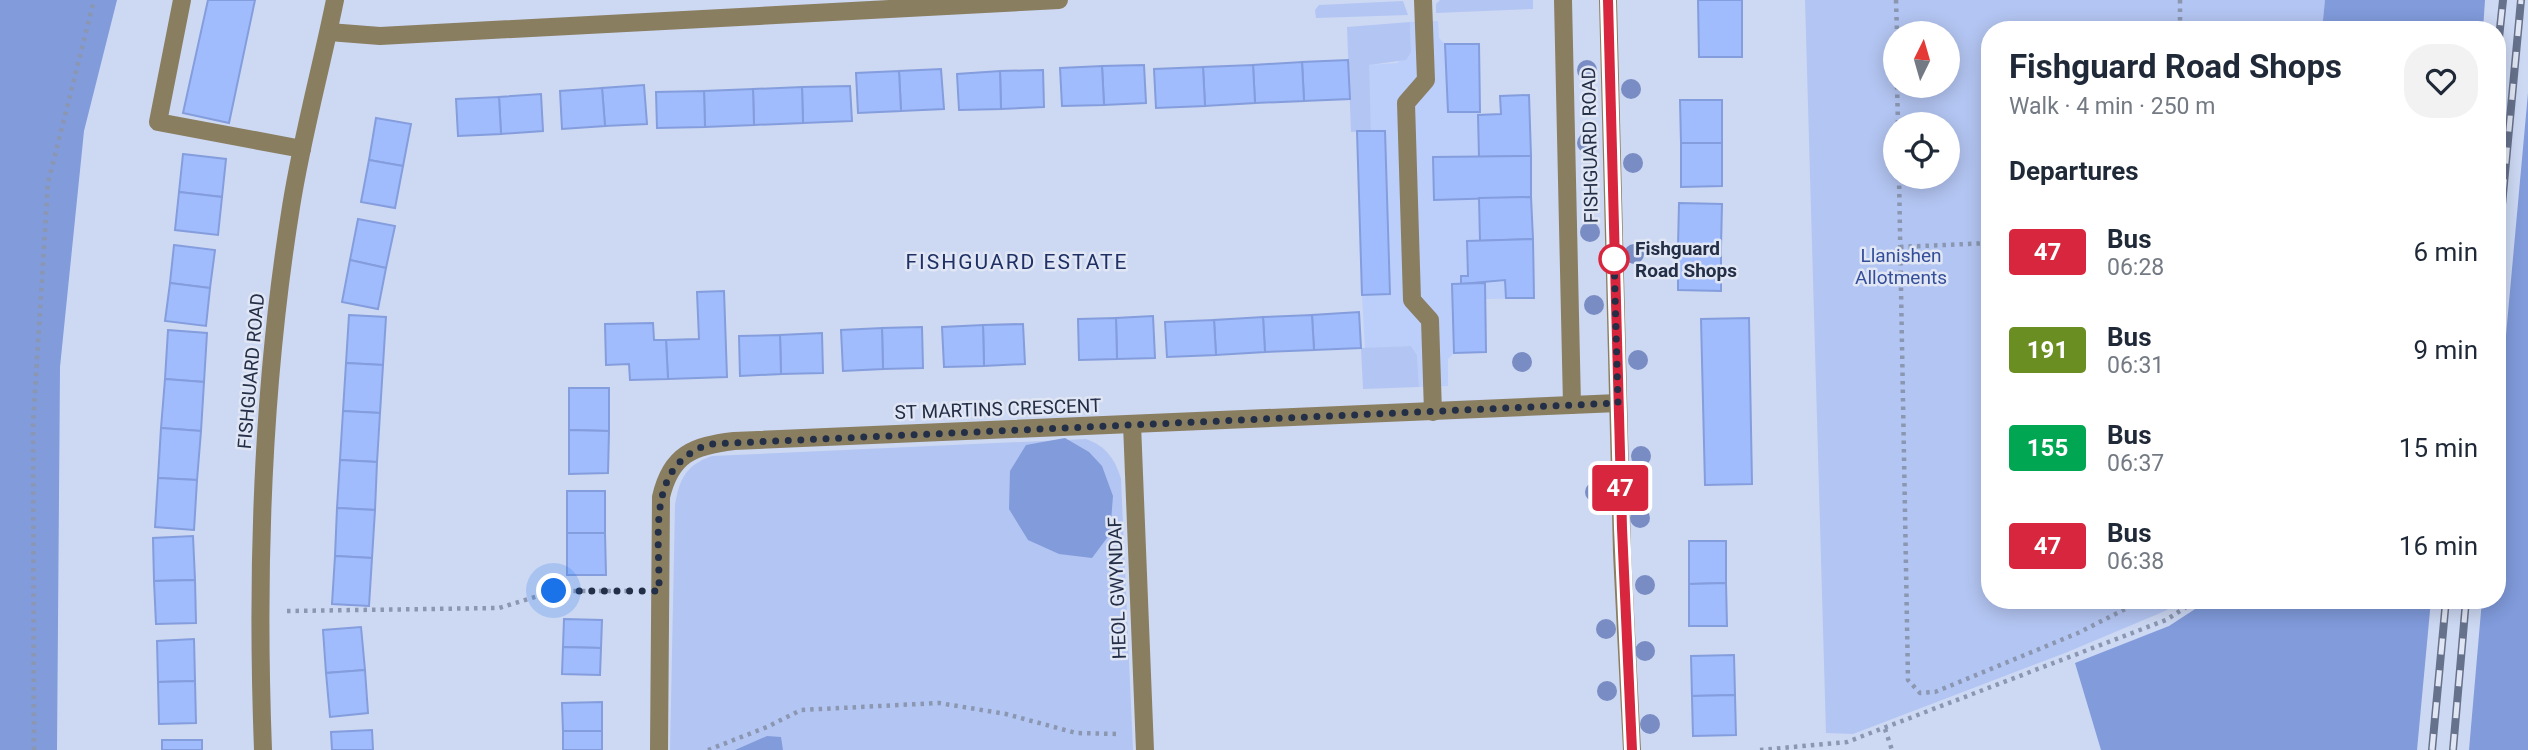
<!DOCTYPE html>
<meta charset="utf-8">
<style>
:root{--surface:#fff;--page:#f2f2f3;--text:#1f2937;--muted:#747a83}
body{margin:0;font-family:Roboto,sans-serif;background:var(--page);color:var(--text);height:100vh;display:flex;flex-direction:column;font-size:26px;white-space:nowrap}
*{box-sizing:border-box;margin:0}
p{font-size:23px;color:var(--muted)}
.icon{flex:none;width:38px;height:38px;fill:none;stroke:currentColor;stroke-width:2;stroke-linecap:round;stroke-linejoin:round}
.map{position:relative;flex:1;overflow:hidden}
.details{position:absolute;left:1981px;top:21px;width:525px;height:588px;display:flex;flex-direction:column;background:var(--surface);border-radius:28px;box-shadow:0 4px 18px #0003}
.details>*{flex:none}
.badge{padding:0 14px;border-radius:5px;font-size:24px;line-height:46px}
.needle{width:46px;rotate:5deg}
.fabs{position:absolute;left:1883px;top:21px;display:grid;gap:14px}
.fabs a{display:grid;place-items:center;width:77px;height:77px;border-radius:50%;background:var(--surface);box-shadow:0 4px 18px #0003;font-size:35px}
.you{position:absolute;width:35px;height:35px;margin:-18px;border:5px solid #fff;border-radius:50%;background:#1a73e8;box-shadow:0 0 0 10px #1a73e833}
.map>.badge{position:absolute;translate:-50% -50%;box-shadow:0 0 0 4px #fff}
h2{padding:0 28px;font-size:26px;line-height:63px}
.round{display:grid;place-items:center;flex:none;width:74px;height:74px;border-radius:28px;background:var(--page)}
.headline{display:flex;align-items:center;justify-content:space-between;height:119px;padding:0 28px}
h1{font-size:33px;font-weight:700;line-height:52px}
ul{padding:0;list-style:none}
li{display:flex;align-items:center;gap:21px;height:98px;padding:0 28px}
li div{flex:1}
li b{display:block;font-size:26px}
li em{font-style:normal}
li .badge{min-width:77px;font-weight:700;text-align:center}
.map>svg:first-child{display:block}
.built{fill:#bccffa}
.green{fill:#b3c5f2;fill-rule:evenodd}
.forest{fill:#819bdb}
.building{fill:#a1bcfd;stroke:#849ddd;stroke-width:2}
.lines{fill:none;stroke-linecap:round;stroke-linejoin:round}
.path{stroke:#8b96b0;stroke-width:4.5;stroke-dasharray:3.5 5;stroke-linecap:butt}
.minor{stroke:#8a7e61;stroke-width:18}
.rail-casing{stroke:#66718b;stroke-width:8}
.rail{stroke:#e0e6f3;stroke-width:5;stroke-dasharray:16;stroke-linecap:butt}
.tree{fill:#798cc3}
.line-casing{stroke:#fff;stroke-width:16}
.line{stroke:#d7263d;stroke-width:10}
.walk{stroke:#232e47;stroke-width:7;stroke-dasharray:0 12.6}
.stop-dot{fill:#fff;stroke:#d7263d;stroke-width:3.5}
.labels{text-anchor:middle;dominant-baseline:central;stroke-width:5;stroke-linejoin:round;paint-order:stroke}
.street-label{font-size:19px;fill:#232e47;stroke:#e0e6f3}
.stop-label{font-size:19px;font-weight:bold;fill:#232e47;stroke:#e0e6f3;text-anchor:start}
.park-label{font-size:19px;fill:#344e9b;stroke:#e0e6f3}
.neighbourhood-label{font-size:21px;letter-spacing:2px;fill:#1e3066;stroke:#e0e6f3}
</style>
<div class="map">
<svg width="2528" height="750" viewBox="0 0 2528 750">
<rect width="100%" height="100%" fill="#cdd8f3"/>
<path class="built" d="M 1438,21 L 1439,38 L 1445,44 L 1479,44 L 1480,114 L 1501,114 L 1500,96 L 1529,95 L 1534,298 L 1486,299 L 1486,352 L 1454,353 L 1448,359 L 1448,386 L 1419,387 L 1417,355 L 1411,346 L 1365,349 L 1362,295 L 1371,131 L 1368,65 L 1397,63 L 1411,52 L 1410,22 Z"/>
<g class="green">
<path d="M 1440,0 L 1533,0 L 1533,9 L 1436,13 L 1436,4 Z"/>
<path d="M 1805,0 L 2325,0 L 2322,30 L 1990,30 L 1990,600 L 2182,600 L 2165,611 L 2065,653 L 1853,734 L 1826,733 ZM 1895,33 L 1948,33 L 1948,86 L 1895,86 ZM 1895,124 L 1948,124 L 1948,177 L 1895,177 Z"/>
<path d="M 1403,1 L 1408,15 L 1316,18 L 1315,10 L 1319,5 Z"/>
<path d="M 1410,22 L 1411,52 L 1406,60 L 1369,65 L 1371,131 L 1351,132 L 1347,27 Z"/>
<path d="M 1411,346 L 1417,355 L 1419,387 L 1363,389 L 1361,348 Z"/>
<path d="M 1086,439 C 1106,446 1115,459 1121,479 L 1133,750 L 670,750 L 675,505 C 679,479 686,465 712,456 Z"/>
</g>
<g class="forest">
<path d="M 0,0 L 117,0 L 84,131 L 60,367 L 57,750 L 0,750 Z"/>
<path d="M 2325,0 L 2485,0 L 2483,30 L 2322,30 Z"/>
<path d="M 2528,93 L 2528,750 L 2469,750 L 2482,600 L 2497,600 L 2497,434 Z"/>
<path d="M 1065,438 L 1089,452 L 1102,466 L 1113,496 L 1110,534 L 1092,558 L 1059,554 L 1028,540 L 1009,509 L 1010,471 L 1026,445 Z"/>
<path d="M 2209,600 L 2431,600 L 2417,750 L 2101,750 L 2075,663 L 2169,626 Z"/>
<path d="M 767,736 L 781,737 L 783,750 L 735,750 Z"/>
</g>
<g class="building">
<path d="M 208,0 L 255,0 L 229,123 L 183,113 Z"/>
<path d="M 1698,0 L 1742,0 L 1742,57 L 1699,57 Z"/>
<path d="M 1445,44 L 1479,44 L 1480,112 L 1448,112 Z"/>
<path d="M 1348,60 L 1350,99 L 1304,101 L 1302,62 Z"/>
<path d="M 1302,62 L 1304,101 L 1255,103 L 1253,65 Z"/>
<path d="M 1144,65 L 1146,103 L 1104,105 L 1102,66 Z"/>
<path d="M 1253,65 L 1255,103 L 1205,106 L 1203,67 Z"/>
<path d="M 1102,66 L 1104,105 L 1062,106 L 1060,68 Z"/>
<path d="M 1203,67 L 1205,106 L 1156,108 L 1154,69 Z"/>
<path d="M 941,69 L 944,109 L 901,111 L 899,71 Z"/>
<path d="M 1043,70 L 1044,107 L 1001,109 L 1000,71 Z"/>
<path d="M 899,71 L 901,111 L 858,113 L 856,73 Z"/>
<path d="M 1000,71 L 1001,109 L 959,110 L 957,74 Z"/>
<path d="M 644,85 L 647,124 L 605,126 L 602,88 Z"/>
<path d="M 850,86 L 852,121 L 803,123 L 802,87 Z"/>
<path d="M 802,87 L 803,123 L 754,125 L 753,89 Z"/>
<path d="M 602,88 L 605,126 L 562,129 L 560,91 Z"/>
<path d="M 753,89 L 754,125 L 705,127 L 704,91 Z"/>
<path d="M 704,91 L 705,127 L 657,128 L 656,92 Z"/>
<path d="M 541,94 L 543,131 L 501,134 L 499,97 Z"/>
<path d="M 1529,95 L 1531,156 L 1479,157 L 1478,115 L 1501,114 L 1500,96 Z"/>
<path d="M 499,97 L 501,134 L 458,136 L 456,99 Z"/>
<path d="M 1680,100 L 1722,100 L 1722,143 L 1681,143 Z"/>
<path d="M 376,118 L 411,124 L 403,166 L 369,160 Z"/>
<path d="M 1357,131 L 1385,131 L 1390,294 L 1362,295 Z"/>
<path d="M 1681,143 L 1722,143 L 1722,186 L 1681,187 Z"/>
<path d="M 183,154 L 226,159 L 222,197 L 179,192 Z"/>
<path d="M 1531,156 L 1531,197 L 1434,200 L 1433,157 Z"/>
<path d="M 369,160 L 403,166 L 395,208 L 361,202 Z"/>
<path d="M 179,192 L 222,197 L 218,235 L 175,230 Z"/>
<path d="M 1531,197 L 1533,239 L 1480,241 L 1479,198 Z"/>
<path d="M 1679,203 L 1722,204 L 1721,247 L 1678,247 Z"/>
<path d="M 358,219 L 395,226 L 386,268 L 350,260 Z"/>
<path d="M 1533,239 L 1534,298 L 1506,298 L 1505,280 L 1461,284 L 1461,276 L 1468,276 L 1467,241 Z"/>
<path d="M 174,245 L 215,250 L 210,288 L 170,283 Z"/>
<path d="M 1678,247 L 1721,247 L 1721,291 L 1678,290 Z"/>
<path d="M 350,260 L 386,268 L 378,309 L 342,302 Z"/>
<path d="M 170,283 L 210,288 L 206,326 L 165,321 Z"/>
<path d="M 1485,283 L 1486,352 L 1454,353 L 1452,284 Z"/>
<path d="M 724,291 L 727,377 L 668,379 L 666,340 L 699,339 L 697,292 Z"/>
<path d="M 1359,312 L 1361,348 L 1314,350 L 1312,315 Z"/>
<path d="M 349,315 L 386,317 L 383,365 L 346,363 Z"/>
<path d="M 1312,315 L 1314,350 L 1265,352 L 1263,317 Z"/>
<path d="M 1153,316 L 1155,358 L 1117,359 L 1116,318 Z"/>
<path d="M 1263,317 L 1265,352 L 1216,355 L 1214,320 Z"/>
<path d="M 1116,318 L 1117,359 L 1079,360 L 1078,319 Z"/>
<path d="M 1749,318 L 1752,484 L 1705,485 L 1701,319 Z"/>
<path d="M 1214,320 L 1216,355 L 1167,357 L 1165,322 Z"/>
<path d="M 653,323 L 654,340 L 666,340 L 668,379 L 630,380 L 629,364 L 606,365 L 605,324 Z"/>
<path d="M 1023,324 L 1025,364 L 984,366 L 983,325 Z"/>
<path d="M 983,325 L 984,366 L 944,367 L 942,327 Z"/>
<path d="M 922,327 L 923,368 L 883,369 L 882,328 Z"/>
<path d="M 882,328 L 883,369 L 843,371 L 841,330 Z"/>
<path d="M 168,330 L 207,333 L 204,382 L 165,379 Z"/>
<path d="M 822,333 L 823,373 L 781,374 L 780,335 Z"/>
<path d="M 780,335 L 781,374 L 740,376 L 739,336 Z"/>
<path d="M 346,363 L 383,365 L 380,413 L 343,411 Z"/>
<path d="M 165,379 L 204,382 L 201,431 L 161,428 Z"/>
<path d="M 569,388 L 609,388 L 609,431 L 569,430 Z"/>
<path d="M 343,411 L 380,413 L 377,462 L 340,460 Z"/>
<path d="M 161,428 L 201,431 L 197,480 L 158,478 Z"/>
<path d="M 569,430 L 609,431 L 608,473 L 569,474 Z"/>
<path d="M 340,460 L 377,462 L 375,510 L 337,508 Z"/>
<path d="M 158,478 L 197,480 L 194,530 L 155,527 Z"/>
<rect x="567" y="491" width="38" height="42"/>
<path d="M 337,508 L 375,510 L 372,558 L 335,556 Z"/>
<path d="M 567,533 L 605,533 L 606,575 L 567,575 Z"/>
<path d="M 193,536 L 195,580 L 154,581 L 153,538 Z"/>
<path d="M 1689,541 L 1726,541 L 1726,583 L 1689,584 Z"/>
<path d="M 335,556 L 372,558 L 369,606 L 332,604 Z"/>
<path d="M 195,580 L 196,623 L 156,624 L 154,581 Z"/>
<path d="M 1726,583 L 1727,626 L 1689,626 L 1689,584 Z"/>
<path d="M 564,619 L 602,620 L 601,648 L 563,647 Z"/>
<path d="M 361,627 L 365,670 L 326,673 L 323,630 Z"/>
<path d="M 194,639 L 195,681 L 158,682 L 157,641 Z"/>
<path d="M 563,647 L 601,648 L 600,675 L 562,674 Z"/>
<path d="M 1734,655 L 1735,695 L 1692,696 L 1691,656 Z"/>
<path d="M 365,670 L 368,713 L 330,717 L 326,673 Z"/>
<path d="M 195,681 L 196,723 L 159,724 L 158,682 Z"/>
<path d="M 1735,695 L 1736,735 L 1693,736 L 1692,696 Z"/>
<path d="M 602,702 L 602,731 L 563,731 L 562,703 Z"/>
<path d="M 372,730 L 373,750 L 332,750 L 331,732 Z"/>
<rect x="563" y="731" width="39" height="19"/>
<rect x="162" y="740" width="40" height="10"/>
</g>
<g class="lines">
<g class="path">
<path d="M 1896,0 L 1897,33"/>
<path d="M 2180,0 L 2180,30"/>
<path d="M 1897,86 L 1898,124"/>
<path d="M 1899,177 L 1908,680 L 1920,693 L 1935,692 L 2078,633 L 2143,600"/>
<path d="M 1900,247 L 1990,243"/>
<path d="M 287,611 L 499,608 L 554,591 L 633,591"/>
<path d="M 1885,729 L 1892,750"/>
<path d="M 34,750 L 33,423 L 48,183 L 94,0"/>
<path d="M 708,750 L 767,727 L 801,710 L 939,703 L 1006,714 L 1076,733 L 1118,734"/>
<path d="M 1760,750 L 1847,742 L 2166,620 L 2197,600"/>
</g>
<g class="minor">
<path d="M 182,0 L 158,122 L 302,149"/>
<path d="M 1423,0 L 1426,80 L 1406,103 L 1412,300 L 1430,320 L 1433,412"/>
<path d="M 1563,0 L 1572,405"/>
<path d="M 1608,0 L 1622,553 L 1632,750"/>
<path d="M 329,32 L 380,36 L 1059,0"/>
<path d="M 1132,424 L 1145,750"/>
<path d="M 263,750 C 256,568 262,387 291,207 C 302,137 321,69 335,0"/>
<path d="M 659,750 L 661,497 C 671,454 693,446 734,441 L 1618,403"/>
</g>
<defs>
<g id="rail">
<path d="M 2497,57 L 2503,0"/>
<path d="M 2497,259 L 2521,0"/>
<path d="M 2432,750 L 2446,600"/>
<path d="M 2453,750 L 2466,600"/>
</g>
</defs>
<use href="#rail" class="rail-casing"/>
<use href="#rail" class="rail"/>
</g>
<g class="tree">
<circle cx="1587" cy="70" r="10"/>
<circle cx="1631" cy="89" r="10"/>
<circle cx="1587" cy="143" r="10"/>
<circle cx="1633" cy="163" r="10"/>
<circle cx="1590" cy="232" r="10"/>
<circle cx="1634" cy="254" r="10"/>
<circle cx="1594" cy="305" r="10"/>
<circle cx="1638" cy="360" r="10"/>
<circle cx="1522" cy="362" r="10"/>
<circle cx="1641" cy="456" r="10"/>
<circle cx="1595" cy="492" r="10"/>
<circle cx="1640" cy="518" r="10"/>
<circle cx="1645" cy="585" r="10"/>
<circle cx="1606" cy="629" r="10"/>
<circle cx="1645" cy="651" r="10"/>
<circle cx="1607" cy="691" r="10"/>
<circle cx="1650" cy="724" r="10"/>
</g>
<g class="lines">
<defs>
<path id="line" d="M 1608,0 L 1622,528 L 1632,750"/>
</defs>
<use href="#line" class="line-casing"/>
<use href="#line" class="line"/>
<path class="walk" d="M 554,591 L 659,591 C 660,535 645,465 710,444 L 1618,403 L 1614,256 L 1614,259"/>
</g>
<circle class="stop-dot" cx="1614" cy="259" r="14"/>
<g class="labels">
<g class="street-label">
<text transform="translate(1590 145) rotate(-91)">FISHGUARD ROAD</text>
<text transform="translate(251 371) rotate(-85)">FISHGUARD ROAD</text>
<text transform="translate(998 409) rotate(-2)">ST MARTINS CRESCENT</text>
<text transform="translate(1117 588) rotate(-92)">HEOL GWYNDAF</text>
</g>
<g class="stop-label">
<text x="1635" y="248">Fishguard<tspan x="1635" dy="22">Road Shops</tspan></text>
</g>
<g class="park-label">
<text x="1901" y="255">Llanishen<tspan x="1901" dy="22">Allotments</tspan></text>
</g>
<g class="neighbourhood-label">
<text x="1017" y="262">FISHGUARD ESTATE</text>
</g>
</g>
</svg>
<div class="fabs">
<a><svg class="needle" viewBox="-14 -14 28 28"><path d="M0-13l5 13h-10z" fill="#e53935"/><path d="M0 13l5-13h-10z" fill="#747a83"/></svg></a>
<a><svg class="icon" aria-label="locate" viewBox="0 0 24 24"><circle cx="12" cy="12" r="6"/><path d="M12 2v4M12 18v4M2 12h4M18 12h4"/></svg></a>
</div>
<div class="you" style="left:554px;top:591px"></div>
<b class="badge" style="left:1620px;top:488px;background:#d7263d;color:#fff">47</b>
<section class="details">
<div class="headline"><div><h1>Fishguard Road Shops</h1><p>Walk · 4 min · 250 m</p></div><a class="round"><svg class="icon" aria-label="heart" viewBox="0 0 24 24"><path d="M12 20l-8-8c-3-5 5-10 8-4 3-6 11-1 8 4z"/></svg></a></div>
<h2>Departures</h2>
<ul>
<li><span class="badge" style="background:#d7263d;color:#fff">47</span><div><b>Bus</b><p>06:28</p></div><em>6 min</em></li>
<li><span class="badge" style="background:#6b8e23;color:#fff">191</span><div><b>Bus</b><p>06:31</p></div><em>9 min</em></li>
<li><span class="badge" style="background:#00a651;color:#fff">155</span><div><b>Bus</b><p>06:37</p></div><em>15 min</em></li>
<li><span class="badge" style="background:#d7263d;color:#fff">47</span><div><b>Bus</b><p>06:38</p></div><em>16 min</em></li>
</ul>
</section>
</div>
